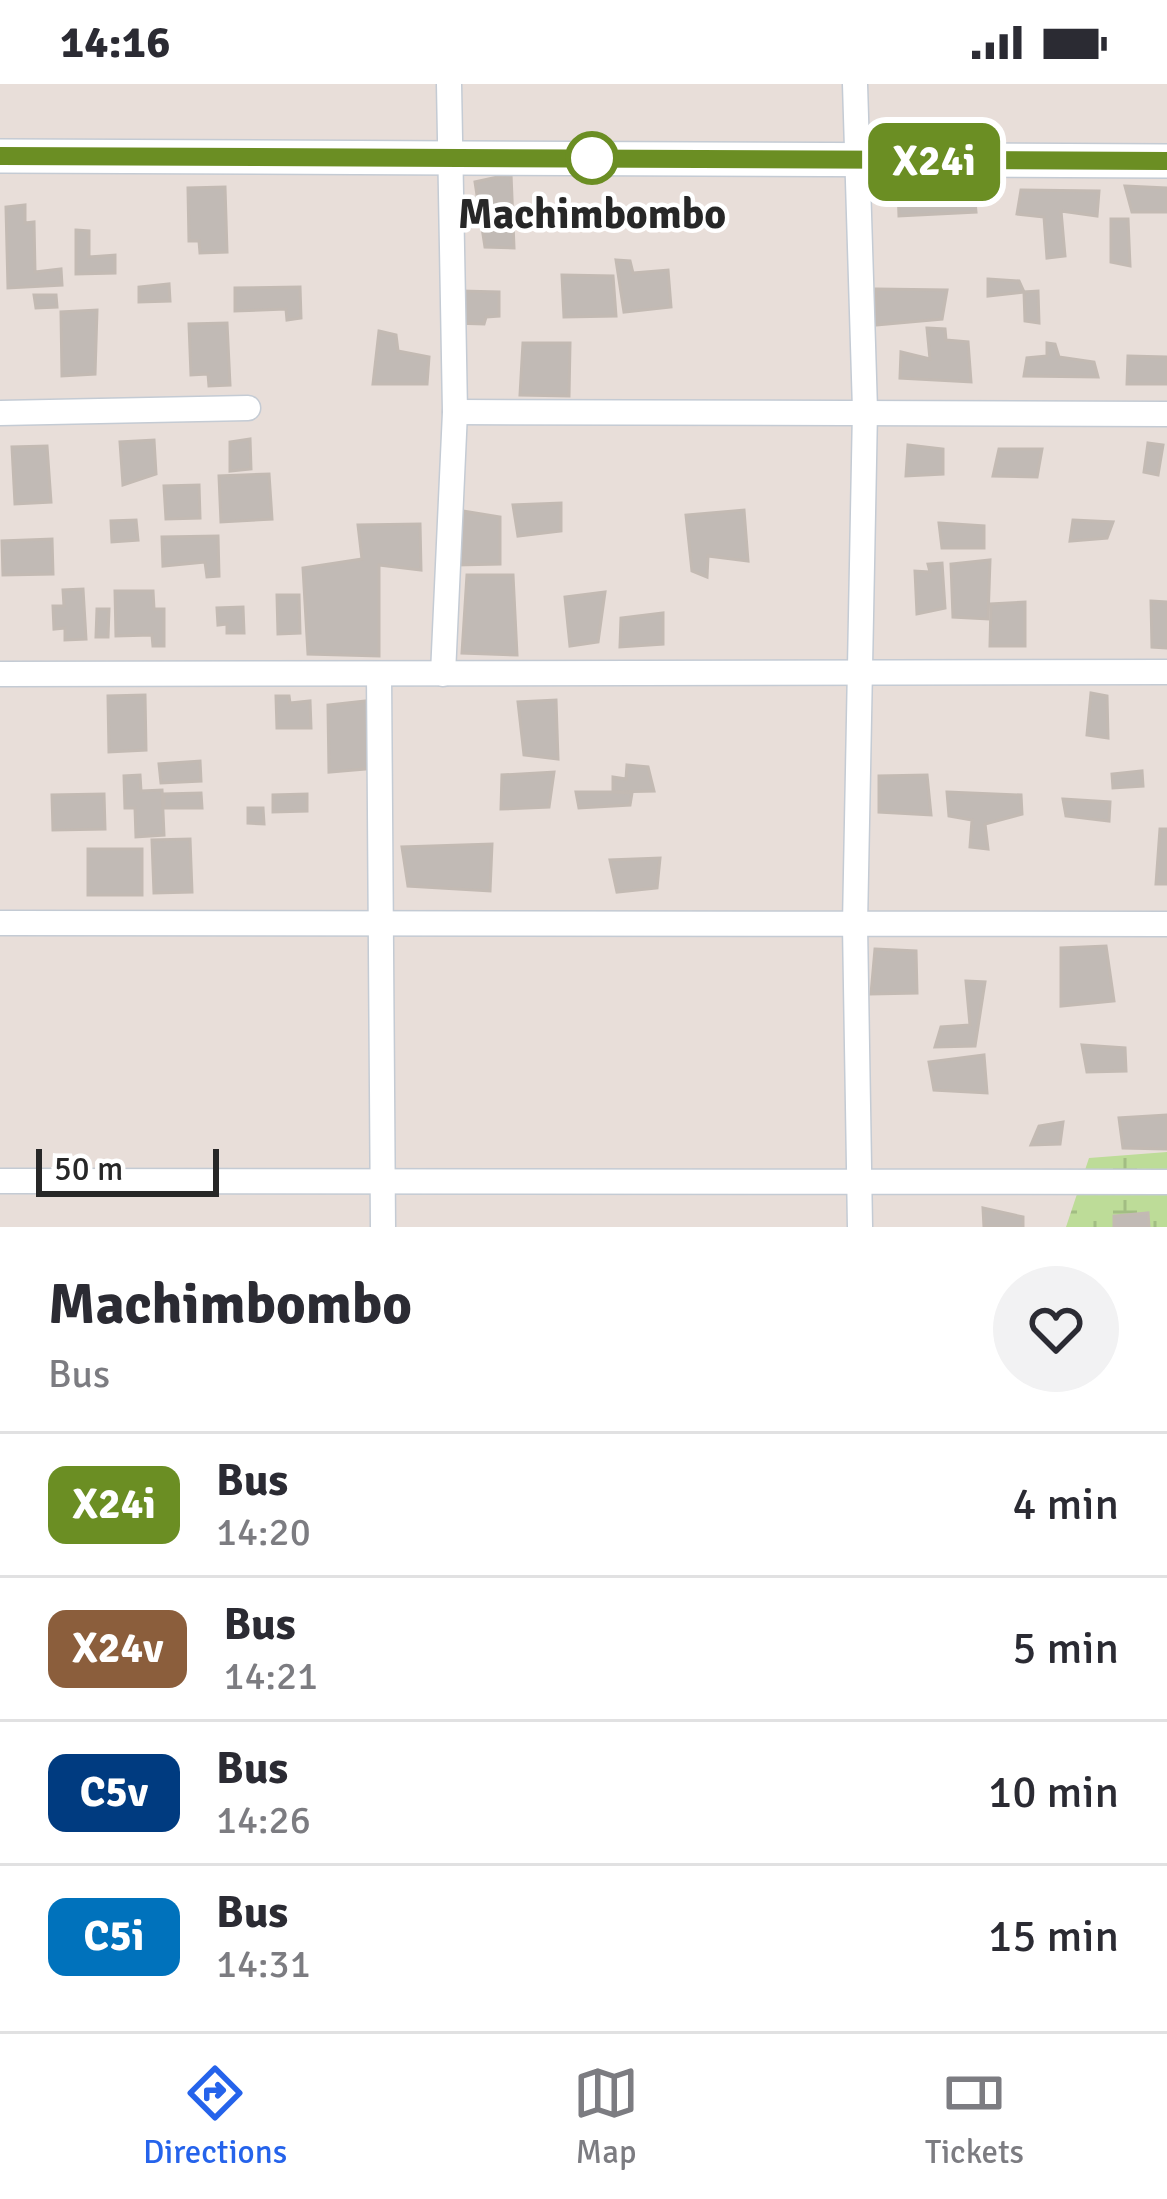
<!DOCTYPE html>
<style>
:root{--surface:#fff;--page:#f2f2f3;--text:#2b2b33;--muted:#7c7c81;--line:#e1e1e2;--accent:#2563eb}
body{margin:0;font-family:Signika,sans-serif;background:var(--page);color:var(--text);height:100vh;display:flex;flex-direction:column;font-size:45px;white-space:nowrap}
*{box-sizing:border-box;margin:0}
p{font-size:39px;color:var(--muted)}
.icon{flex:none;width:66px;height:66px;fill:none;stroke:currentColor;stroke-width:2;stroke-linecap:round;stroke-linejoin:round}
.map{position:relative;height:1143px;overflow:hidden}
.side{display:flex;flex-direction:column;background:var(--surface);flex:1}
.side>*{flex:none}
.badge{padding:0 24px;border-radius:18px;font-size:42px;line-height:78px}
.scale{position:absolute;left:36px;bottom:30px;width:183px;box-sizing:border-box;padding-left:12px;border:6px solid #272727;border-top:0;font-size:33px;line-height:42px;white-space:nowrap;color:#272727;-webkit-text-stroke:9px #fff;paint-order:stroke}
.map>.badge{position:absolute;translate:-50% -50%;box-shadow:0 0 0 6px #fff}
.round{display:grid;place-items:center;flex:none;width:126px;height:126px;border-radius:63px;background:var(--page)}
.head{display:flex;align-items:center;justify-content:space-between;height:204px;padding:0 48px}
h1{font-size:57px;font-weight:700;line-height:90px}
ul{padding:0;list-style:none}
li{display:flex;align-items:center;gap:36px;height:144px;padding:0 48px;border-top:3px solid var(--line)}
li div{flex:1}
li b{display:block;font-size:45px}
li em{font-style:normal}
li .badge{min-width:132px;font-weight:700;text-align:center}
.status{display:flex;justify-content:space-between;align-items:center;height:84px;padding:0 60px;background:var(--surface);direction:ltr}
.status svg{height:33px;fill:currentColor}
.tabs{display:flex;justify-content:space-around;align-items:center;height:168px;border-top:3px solid var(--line);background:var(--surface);font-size:33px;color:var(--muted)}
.tabs a{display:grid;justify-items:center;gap:6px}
.tabs .active{color:var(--accent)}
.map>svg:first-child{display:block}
.wetland{fill:url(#wetland-marsh)}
.building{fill:#c1bab5;stroke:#c3bab3;stroke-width:3}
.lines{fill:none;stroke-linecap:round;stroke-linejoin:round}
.minor-casing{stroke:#c4cbd4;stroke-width:27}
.tertiary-casing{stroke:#c4cbd4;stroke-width:36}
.minor{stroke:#fff;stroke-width:24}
.tertiary{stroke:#fff;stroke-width:33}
.line-casing{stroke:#fff;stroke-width:27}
.line{stroke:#6b8e23;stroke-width:18}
.stop-dot{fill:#fff;stroke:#6b8e23;stroke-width:6}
.labels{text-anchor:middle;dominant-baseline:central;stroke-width:9;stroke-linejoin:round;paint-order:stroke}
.stop-label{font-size:42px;font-weight:bold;fill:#272727;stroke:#fff}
</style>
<div class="status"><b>14:16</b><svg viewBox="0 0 49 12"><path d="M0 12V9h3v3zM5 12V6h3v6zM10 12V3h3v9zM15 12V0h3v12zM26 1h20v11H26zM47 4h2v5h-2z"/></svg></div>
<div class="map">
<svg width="1167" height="1143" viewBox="0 0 1167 1143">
<defs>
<pattern id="wetland-marsh" width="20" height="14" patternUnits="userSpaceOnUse" patternTransform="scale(3)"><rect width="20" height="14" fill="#bddc98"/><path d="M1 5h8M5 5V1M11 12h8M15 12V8" fill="none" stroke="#a2bd83"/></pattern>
</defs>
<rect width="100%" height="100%" fill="#e8ded9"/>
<path class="wetland" d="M 1167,1068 L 1167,1143 L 1066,1143 L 1089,1074 Z"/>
<g class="building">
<path d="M 511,90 L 514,164 L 485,163 L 475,98 Z"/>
<path d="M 1125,102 L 1167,104 L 1167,128 L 1132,128 Z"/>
<path d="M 225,103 L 227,168 L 200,169 L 199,157 L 189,157 L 188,104 Z"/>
<path d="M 898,104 L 974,108 L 976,128 L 899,132 Z"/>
<path d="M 1021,106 L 1099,107 L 1097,132 L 1061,127 L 1065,172 L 1047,174 L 1044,133 L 1017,130 Z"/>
<path d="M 25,121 L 25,139 L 34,138 L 35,188 L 61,185 L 62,201 L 8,204 L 6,123 Z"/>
<path d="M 1111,135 L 1128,135 L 1130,182 L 1111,178 Z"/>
<path d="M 76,146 L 89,147 L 89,173 L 115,171 L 115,189 L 76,190 Z"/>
<path d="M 616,176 L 630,177 L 633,189 L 668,186 L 671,223 L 624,228 Z"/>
<path d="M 562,191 L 613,192 L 616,232 L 564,233 Z"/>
<path d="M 988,195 L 1019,197 L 1024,208 L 988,212 Z"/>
<path d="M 169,200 L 170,217 L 139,218 L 139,203 Z"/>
<path d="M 300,203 L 301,234 L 287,236 L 286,225 L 235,227 L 235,204 Z"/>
<path d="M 876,205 L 947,206 L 942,235 L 875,241 Z"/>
<path d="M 460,207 L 499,208 L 499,232 L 486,233 L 484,240 L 453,239 Z"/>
<path d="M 1038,207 L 1039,239 L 1025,237 L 1024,208 Z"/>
<path d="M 34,211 L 56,211 L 57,223 L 36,224 Z"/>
<path d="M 97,226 L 95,290 L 62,292 L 61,228 Z"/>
<path d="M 227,239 L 230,301 L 209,302 L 208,290 L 191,291 L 189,240 Z"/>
<path d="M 927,244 L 945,245 L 946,256 L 968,258 L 971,298 L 900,294 L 901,268 L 930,275 Z"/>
<path d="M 379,247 L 396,251 L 398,267 L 429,273 L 427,300 L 373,300 Z"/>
<path d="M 523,259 L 570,259 L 569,312 L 520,311 Z"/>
<path d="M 1047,259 L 1055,260 L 1059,273 L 1094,278 L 1098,293 L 1024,292 L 1027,274 L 1047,272 Z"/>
<path d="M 1128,272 L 1167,273 L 1167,300 L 1127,300 Z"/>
<path d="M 250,355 L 251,385 L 230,387 L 230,358 Z"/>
<path d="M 154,356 L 156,390 L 123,401 L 120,358 Z"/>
<path d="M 1148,359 L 1163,361 L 1158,391 L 1144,388 Z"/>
<path d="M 908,361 L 943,365 L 943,390 L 906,392 Z"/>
<path d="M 47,362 L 51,418 L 15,420 L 12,363 Z"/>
<path d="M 999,365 L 1042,365 L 1037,393 L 993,392 Z"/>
<path d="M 269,390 L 272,435 L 221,438 L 219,392 Z"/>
<path d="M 199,401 L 200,434 L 166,435 L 164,402 Z"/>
<path d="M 561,419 L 561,447 L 518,452 L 513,421 Z"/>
<path d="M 744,426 L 748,477 L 708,472 L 707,493 L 692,487 L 686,431 Z"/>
<path d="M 463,427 L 500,433 L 500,480 L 456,481 Z"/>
<path d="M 136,436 L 138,456 L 112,458 L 111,437 Z"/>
<path d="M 1073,436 L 1113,438 L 1107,454 L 1070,457 Z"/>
<path d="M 939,439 L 984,442 L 984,464 L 942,464 Z"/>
<path d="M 420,440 L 421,486 L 379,481 L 379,572 L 308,570 L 303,484 L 362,475 L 358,441 Z"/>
<path d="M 218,452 L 219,492 L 207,493 L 205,478 L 163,482 L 162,453 Z"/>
<path d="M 52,455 L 53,490 L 3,491 L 2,457 Z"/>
<path d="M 990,476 L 988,535 L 953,533 L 951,480 Z"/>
<path d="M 942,479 L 945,524 L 917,530 L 915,487 L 930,488 L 928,480 Z"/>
<path d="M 467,491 L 513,491 L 517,571 L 462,569 Z"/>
<path d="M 83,505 L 86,555 L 65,556 L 65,544 L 54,545 L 53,522 L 64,522 L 63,506 Z"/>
<path d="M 115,507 L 153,507 L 154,525 L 164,525 L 164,562 L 153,562 L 152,551 L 116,552 Z"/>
<path d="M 605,508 L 598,558 L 570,562 L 565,513 Z"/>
<path d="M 277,511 L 299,511 L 300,549 L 278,550 Z"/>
<path d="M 1151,517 L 1167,518 L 1167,564 L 1152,563 Z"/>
<path d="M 1025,518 L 1025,562 L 990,562 L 991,520 Z"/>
<path d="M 243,523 L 244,549 L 227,549 L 227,540 L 218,541 L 217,524 Z"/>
<path d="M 97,525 L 109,525 L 108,553 L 96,553 Z"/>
<path d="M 663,529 L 663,560 L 620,563 L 621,534 Z"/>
<path d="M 1091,609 L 1107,612 L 1108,654 L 1087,651 Z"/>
<path d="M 145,611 L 146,666 L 109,668 L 108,612 Z"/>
<path d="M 276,612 L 289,612 L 290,619 L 310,617 L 311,644 L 277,644 Z"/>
<path d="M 375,616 L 376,684 L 329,688 L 328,621 Z"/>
<path d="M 556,616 L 558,675 L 524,671 L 518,618 Z"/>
<path d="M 200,677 L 201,697 L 161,699 L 159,680 Z"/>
<path d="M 627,681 L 648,683 L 654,707 L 613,708 L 613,693 L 626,695 Z"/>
<path d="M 1142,687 L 1143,702 L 1113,704 L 1112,690 Z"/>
<path d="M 554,688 L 549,723 L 501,725 L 502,691 Z"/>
<path d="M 140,691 L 141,707 L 162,706 L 164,751 L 136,753 L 135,724 L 125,724 L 124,692 Z"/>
<path d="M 927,691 L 931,731 L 879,728 L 879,692 Z"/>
<path d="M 576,708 L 613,708 L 632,709 L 630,721 L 579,724 Z"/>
<path d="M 947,708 L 1021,711 L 1022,730 L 985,740 L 988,765 L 970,763 L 972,736 L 949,732 Z"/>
<path d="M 201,709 L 202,724 L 164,724 L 164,710 Z"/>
<path d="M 104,710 L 105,745 L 53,746 L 52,711 Z"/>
<path d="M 307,710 L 307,727 L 273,728 L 273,711 Z"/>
<path d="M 1063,715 L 1110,718 L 1109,737 L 1066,732 Z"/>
<path d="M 248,724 L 263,724 L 264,740 L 248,739 Z"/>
<path d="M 1160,745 L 1167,745 L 1167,800 L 1156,800 Z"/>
<path d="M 190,755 L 192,808 L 154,809 L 152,756 Z"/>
<path d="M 492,760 L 490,807 L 408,802 L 402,763 Z"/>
<rect x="88" y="765" width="54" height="46"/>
<path d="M 660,774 L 657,804 L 617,808 L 610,776 Z"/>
<path d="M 1106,862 L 1114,917 L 1061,922 L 1061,864 Z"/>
<path d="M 875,865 L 916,867 L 917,909 L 871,910 Z"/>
<path d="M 966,897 L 985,898 L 975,962 L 935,963 L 941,943 L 970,941 Z"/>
<path d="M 1082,961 L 1125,964 L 1126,987 L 1087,988 Z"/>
<path d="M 984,971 L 987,1009 L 934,1006 L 929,978 Z"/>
<path d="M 1167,1031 L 1167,1065 L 1123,1064 L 1119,1034 Z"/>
<path d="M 1063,1038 L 1060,1060 L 1031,1061 L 1039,1042 Z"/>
<path d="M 983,1124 L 1023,1133 L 1023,1143 L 984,1143 Z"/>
<path d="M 1148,1129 L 1149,1143 L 1114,1143 L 1114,1132 Z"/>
</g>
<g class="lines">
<defs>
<g id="minor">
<path d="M 855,0 L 865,326 L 855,841 L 860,1143"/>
<path d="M 455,328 L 1167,330"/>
<path d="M 0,329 L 248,324"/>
<path d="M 0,590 L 1167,588"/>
<path d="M 379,590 L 383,1143"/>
<path d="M 443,590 L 455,328 L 449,0"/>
<path d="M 0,839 L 1167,840"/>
<path d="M 0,1097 L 1167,1098"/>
</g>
<path id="tertiary" d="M 0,72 L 1167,77"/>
</defs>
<use href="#minor" class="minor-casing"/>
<use href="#tertiary" class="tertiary-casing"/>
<use href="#minor" class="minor"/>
<use href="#tertiary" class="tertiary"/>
</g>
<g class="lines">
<defs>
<path id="line" d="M 0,72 L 1167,77"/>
</defs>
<use href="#line" class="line-casing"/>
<use href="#line" class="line"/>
</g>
<circle class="stop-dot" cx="592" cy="74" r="24"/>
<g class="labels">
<g class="stop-label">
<text x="592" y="130">Machimbombo</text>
</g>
</g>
</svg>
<div class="scale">50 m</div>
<b class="badge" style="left:934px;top:78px;background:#6b8e23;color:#fff">X24i</b>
</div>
<section class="side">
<div class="head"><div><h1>Machimbombo</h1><p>Bus</p></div><a class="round"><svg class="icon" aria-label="heart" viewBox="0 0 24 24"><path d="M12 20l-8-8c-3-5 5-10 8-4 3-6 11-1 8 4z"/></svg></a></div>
<ul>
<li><span class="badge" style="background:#6b8e23;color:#fff">X24i</span><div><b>Bus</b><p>14:20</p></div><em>4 min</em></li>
<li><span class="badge" style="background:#8b5e3c;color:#fff">X24v</span><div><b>Bus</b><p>14:21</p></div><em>5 min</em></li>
<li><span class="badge" style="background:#003b80;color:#fff">C5v</span><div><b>Bus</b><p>14:26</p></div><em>10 min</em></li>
<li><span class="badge" style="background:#0072bc;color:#fff">C5i</span><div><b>Bus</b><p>14:31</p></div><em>15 min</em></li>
</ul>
</section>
<nav class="tabs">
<a class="active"><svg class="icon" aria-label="directions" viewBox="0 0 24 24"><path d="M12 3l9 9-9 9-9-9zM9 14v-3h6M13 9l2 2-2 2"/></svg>Directions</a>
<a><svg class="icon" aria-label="map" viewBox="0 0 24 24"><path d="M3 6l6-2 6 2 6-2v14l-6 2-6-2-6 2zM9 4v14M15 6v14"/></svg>Map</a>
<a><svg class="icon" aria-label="tickets" viewBox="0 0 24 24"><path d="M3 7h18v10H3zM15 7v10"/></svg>Tickets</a>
</nav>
